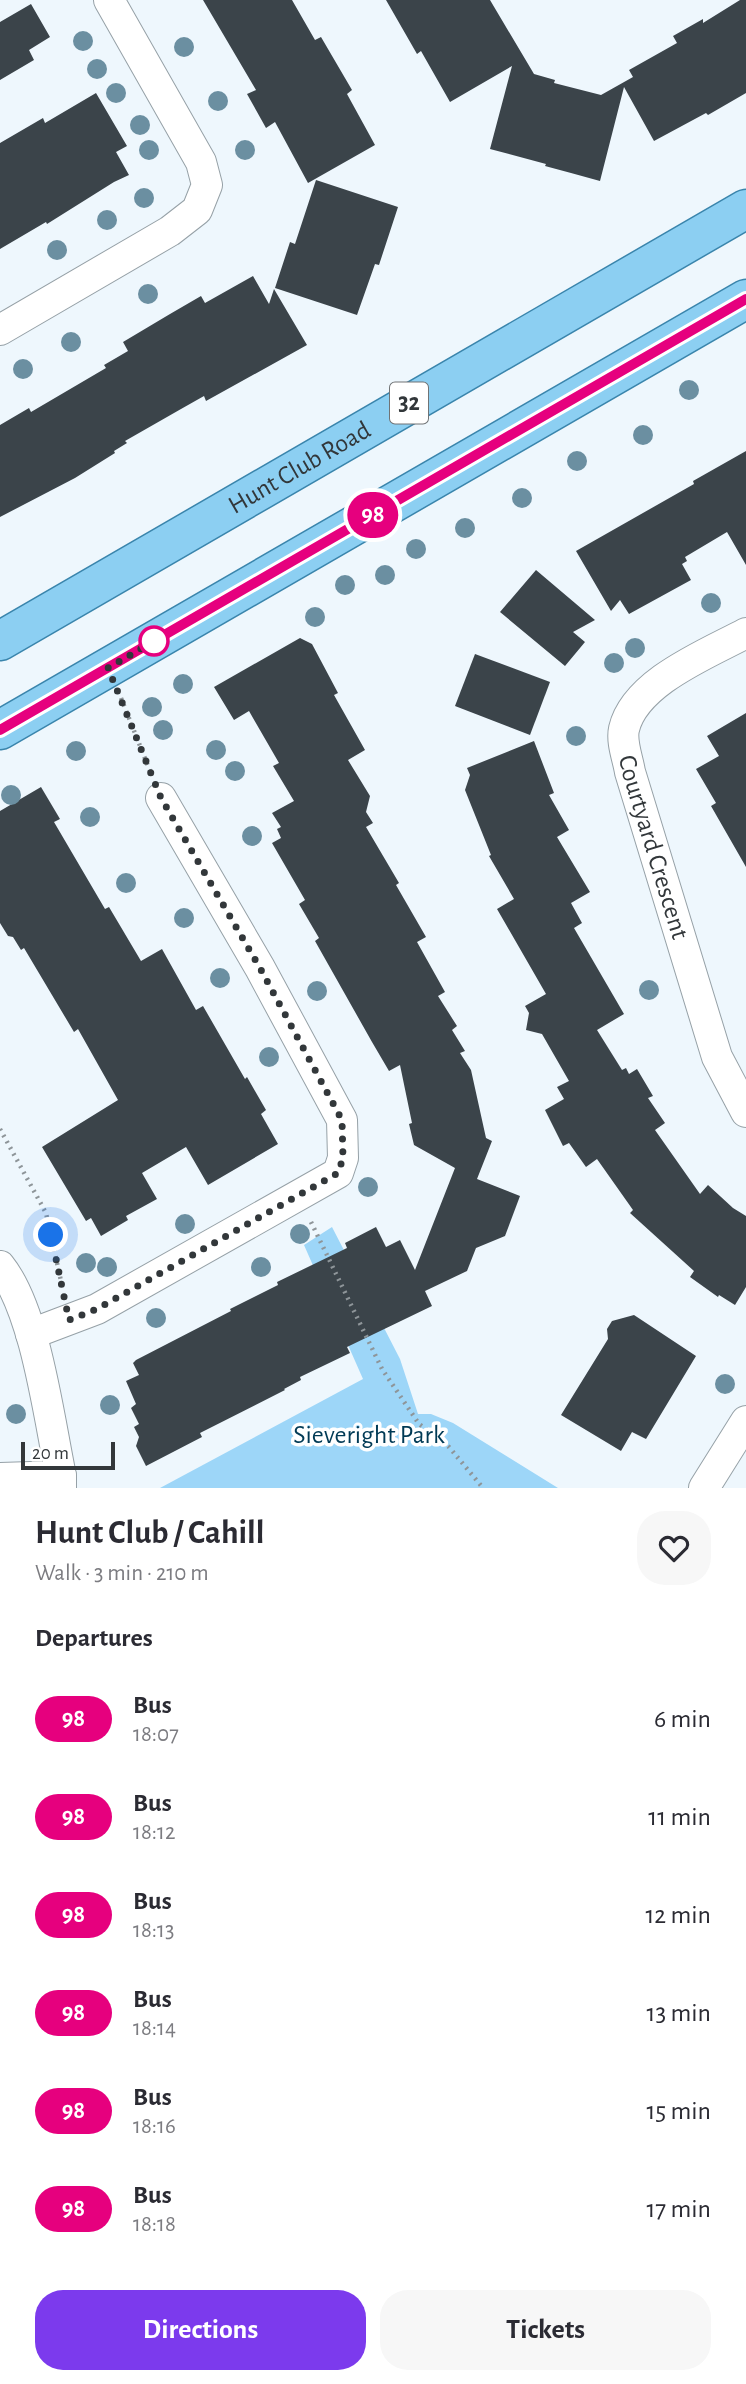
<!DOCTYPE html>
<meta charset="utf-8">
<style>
:root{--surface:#fff;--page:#f7f7f7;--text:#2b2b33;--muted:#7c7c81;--accent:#7c3aed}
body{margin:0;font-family:"Alegreya Sans",sans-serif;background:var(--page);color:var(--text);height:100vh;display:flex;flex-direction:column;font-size:26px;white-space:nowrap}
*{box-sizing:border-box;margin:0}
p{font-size:23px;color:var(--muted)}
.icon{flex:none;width:38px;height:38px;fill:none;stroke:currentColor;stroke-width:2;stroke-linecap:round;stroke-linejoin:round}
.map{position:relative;height:1488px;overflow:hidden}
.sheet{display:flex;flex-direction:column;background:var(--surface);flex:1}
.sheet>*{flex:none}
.badge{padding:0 14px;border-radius:23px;font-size:24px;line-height:46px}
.scale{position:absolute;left:21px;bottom:18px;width:94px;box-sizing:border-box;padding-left:7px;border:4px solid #32373a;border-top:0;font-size:19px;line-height:24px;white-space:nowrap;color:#32373a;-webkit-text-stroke:5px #fff;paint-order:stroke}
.you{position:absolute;width:35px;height:35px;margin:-18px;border:5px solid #fff;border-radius:50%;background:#1a73e8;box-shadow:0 0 0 10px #1a73e833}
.map>.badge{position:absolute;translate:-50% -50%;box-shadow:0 0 0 4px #fff}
h2{padding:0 35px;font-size:26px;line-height:63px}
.round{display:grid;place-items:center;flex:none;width:74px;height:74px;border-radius:28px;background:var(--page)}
.head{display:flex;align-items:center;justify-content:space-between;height:119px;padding:0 35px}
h1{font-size:33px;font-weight:700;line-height:52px}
.cta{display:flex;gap:14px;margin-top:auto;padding:14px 35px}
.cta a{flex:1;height:80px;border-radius:28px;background:var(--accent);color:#fff;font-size:28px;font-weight:700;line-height:80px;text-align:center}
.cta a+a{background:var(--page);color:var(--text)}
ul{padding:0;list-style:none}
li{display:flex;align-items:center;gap:21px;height:98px;padding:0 35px}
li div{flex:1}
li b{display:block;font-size:26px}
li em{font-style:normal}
li .badge{min-width:77px;font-weight:700;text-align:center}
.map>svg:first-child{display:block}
.green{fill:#9dd6f8}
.building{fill:#3b444a}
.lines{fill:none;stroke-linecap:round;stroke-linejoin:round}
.minor-casing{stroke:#96a1a7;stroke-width:32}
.major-casing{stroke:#3a85ac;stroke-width:41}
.path{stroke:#8e9599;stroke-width:4.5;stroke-dasharray:2 5;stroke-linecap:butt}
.minor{stroke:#fff;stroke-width:30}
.major{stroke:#8ccff2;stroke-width:38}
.tree{fill:#6b8fa1}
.line-casing{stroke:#fff;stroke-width:16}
.line{stroke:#e6007e;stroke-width:10}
.walk{stroke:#32373a;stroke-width:7;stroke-dasharray:0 12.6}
.stop-dot{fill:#fff;stroke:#e6007e;stroke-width:3.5}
.labels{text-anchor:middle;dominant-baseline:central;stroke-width:7;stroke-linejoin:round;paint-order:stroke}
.shield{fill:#fff;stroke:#707375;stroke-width:2}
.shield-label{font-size:24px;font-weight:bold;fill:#32373a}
.street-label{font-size:26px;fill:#32373a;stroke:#fff}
.park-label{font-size:26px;fill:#003a55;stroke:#fff}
</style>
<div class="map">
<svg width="746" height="1488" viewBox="0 0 746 1488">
<rect width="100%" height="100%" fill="#eef7fd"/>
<path class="green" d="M 332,1227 L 400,1359 L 418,1414 L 431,1414 L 453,1423 L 558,1488 L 160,1488 L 363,1379 L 304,1245 Z"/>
<g class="building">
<path d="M 203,0 L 292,0 L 315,40 L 321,37 L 352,90 L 347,94 L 375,145 L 308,183 L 275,122 L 266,128 L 247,94 L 256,90 Z"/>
<path d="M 386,0 L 490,0 L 534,74 L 555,80 L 554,83 L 601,95 L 633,77 L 629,70 L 677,43 L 673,36 L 703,19 L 703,23 L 740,0 L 746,0 L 746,93 L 708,115 L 706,113 L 654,141 L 624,87 L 600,181 L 571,173 L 545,166 L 546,164 L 490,149 L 512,66 L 450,102 L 421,51 L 417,54 Z"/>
<path d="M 31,4 L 50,37 L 29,50 L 34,60 L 0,80 L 0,22 Z"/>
<path d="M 96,93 L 127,146 L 116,152 L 129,175 L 114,182 L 47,224 L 46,222 L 0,249 L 0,143 L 43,118 L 45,123 Z"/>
<path d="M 316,180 L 398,207 L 379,265 L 375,264 L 357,315 L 275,288 L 290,242 L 295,244 Z"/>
<path d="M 253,276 L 269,304 L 274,289 L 307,345 L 206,401 L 204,396 L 181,409 L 125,441 L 127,443 L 114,451 L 115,453 L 75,478 L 0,517 L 0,425 L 29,408 L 31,412 L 106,368 L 104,365 L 128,351 L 123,342 L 170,314 L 201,296 L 205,303 Z"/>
<path d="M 746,451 L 746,565 L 727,532 L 685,557 L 687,561 L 682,564 L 691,580 L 629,614 L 620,600 L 611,611 L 576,551 L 694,484 L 693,481 Z"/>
<path d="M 536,570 L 595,620 L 573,632 L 585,642 L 565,666 L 500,612 Z"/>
<path d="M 300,638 L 312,644 L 338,693 L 334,695 L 365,750 L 348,760 L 370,796 L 366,812 L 373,823 L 366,827 L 399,883 L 396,885 L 426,937 L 417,942 L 445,992 L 438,996 L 457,1026 L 452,1030 L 465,1051 L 460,1053 L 471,1070 L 486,1138 L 492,1141 L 477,1179 L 520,1196 L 505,1236 L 476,1248 L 467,1271 L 425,1291 L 432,1306 L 347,1347 L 350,1353 L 300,1377 L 301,1380 L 284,1389 L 285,1390 L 200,1433 L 202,1437 L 146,1466 L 136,1446 L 139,1437 L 134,1427 L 139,1424 L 131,1408 L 136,1404 L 126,1381 L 139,1375 L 133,1363 L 136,1360 L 231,1311 L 230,1309 L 278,1285 L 277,1282 L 347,1248 L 345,1243 L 376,1227 L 386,1247 L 400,1240 L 415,1270 L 455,1168 L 414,1145 L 409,1124 L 412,1123 L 400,1065 L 389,1071 L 372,1042 L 315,941 L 319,938 L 299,904 L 305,900 L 272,843 L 281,838 L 277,829 L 281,827 L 272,813 L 294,801 L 273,766 L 279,763 L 249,711 L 234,720 L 214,687 Z"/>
<path d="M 475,654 L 550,682 L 530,735 L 455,706 Z"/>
<path d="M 746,713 L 746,867 L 711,806 L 716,803 L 696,769 L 719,756 L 707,736 Z"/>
<path d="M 534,741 L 554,793 L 549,795 L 569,830 L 557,837 L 590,892 L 571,903 L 582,923 L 574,928 L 624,1014 L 597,1030 L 622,1070 L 626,1068 L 629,1074 L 637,1069 L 653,1096 L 648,1098 L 665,1123 L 655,1130 L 700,1194 L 708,1185 L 733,1208 L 746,1216 L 746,1287 L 735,1305 L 719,1295 L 718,1297 L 690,1277 L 694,1271 L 630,1213 L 633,1210 L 597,1159 L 586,1167 L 569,1143 L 563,1146 L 545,1110 L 564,1099 L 557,1087 L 569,1081 L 542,1034 L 526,1030 L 529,1013 L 525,1006 L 546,994 L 497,909 L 514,899 L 489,856 L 491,855 L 465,790 L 470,775 L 467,768 Z"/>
<path d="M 41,787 L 60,819 L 54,822 L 105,909 L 109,907 L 141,961 L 162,949 L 196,1010 L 203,1006 L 245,1079 L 247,1077 L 266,1110 L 261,1114 L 278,1144 L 208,1185 L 186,1147 L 142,1173 L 157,1199 L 126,1216 L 128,1220 L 101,1236 L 91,1218 L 86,1221 L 42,1147 L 118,1100 L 78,1029 L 74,1032 L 24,948 L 21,950 L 13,937 L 8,936 L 0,923 L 0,811 Z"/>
<path d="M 634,1315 L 696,1356 L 646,1439 L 632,1432 L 621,1451 L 561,1415 L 608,1339 L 607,1329 L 612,1321 Z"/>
</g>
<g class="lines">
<defs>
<g id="minor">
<path d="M 0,330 L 170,231 L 197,210 L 207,185 L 201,162 L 109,0"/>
<path id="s1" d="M 746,633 C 707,654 635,682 624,729 C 621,742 628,759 630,772 L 717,1057 L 746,1112"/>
<path d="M 0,1266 C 36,1311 49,1419 61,1476 L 61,1488"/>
<path d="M 31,1334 L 97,1309 L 338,1173 L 343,1158 L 342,1120 L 260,968 L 161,798"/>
<path d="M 0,1478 L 61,1476"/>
<path d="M 704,1488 L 746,1421"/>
</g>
<g id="major">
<path id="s2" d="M 0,641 L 746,209"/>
<path d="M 0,730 L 746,299"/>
</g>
</defs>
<use href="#minor" class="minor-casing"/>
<use href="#major" class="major-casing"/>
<g class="path">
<path d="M 121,698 L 150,771"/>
<path d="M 0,1129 L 46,1213 L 63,1290"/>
<path d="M 311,1222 L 382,1369 L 419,1424 L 449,1447 L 483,1488"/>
</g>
<use href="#minor" class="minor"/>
<use href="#major" class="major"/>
</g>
<g class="tree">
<circle cx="83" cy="41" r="10"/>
<circle cx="184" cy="47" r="10"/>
<circle cx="97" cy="69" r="10"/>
<circle cx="116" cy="93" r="10"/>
<circle cx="218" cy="101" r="10"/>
<circle cx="140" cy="125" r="10"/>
<circle cx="149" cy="150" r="10"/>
<circle cx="245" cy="150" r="10"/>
<circle cx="144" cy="198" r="10"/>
<circle cx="107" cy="220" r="10"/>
<circle cx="57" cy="250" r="10"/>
<circle cx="148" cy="294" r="10"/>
<circle cx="71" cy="342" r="10"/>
<circle cx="23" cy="369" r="10"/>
<circle cx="689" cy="390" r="10"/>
<circle cx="643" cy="435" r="10"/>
<circle cx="577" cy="461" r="10"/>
<circle cx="522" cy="498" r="10"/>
<circle cx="465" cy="528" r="10"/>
<circle cx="416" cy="549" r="10"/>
<circle cx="385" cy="575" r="10"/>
<circle cx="345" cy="585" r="10"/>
<circle cx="711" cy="603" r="10"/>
<circle cx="315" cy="617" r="10"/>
<circle cx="635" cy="648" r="10"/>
<circle cx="614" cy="663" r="10"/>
<circle cx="183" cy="684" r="10"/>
<circle cx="152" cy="707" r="10"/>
<circle cx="163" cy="730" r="10"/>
<circle cx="576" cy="736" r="10"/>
<circle cx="216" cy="750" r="10"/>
<circle cx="76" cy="751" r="10"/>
<circle cx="235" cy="771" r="10"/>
<circle cx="11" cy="795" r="10"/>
<circle cx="90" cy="817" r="10"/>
<circle cx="252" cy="836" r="10"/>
<circle cx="126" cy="883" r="10"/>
<circle cx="184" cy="918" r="10"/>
<circle cx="220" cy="978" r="10"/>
<circle cx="649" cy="990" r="10"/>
<circle cx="317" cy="991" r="10"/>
<circle cx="269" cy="1057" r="10"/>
<circle cx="368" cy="1187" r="10"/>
<circle cx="185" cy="1224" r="10"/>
<circle cx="300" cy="1234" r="10"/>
<circle cx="86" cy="1263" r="10"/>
<circle cx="107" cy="1267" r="10"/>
<circle cx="261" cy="1267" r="10"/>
<circle cx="156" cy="1318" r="10"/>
<circle cx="725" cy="1384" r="10"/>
<circle cx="110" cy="1405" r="10"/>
<circle cx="16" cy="1414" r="10"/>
</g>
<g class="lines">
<defs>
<path id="line" d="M 0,730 L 746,299"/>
</defs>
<use href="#line" class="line-casing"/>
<use href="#line" class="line"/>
<path class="walk" d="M 51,1235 L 69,1320 L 97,1309 L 338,1173 L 343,1158 L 342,1120 L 260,968 L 161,798 L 108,668 L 156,640 L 154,641"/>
</g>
<circle class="stop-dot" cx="154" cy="641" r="14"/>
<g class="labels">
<rect class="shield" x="390" y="382.5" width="38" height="41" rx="5"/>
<g class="shield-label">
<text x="409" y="403">32</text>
</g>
<g class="street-label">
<text stroke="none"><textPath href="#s2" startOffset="346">Hunt Club Road</textPath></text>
<text stroke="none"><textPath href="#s1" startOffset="282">Courtyard Crescent</textPath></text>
</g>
<g class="park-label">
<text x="369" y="1435">Sieveright Park</text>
</g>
</g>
</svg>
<div class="scale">20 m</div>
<div class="you" style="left:51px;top:1235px"></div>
<b class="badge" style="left:373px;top:515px;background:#e6007e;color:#fff">98</b>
</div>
<section class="sheet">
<div class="head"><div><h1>Hunt Club / Cahill</h1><p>Walk · 3 min · 210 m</p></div><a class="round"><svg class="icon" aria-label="heart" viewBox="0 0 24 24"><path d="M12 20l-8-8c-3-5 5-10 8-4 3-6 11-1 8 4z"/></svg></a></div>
<h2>Departures</h2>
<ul>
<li><span class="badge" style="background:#e6007e;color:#fff">98</span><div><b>Bus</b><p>18:07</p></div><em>6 min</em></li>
<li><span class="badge" style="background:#e6007e;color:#fff">98</span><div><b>Bus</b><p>18:12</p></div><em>11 min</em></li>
<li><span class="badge" style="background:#e6007e;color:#fff">98</span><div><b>Bus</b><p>18:13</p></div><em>12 min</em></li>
<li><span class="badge" style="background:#e6007e;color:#fff">98</span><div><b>Bus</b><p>18:14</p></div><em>13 min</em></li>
<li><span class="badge" style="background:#e6007e;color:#fff">98</span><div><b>Bus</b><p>18:16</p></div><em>15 min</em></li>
<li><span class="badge" style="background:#e6007e;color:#fff">98</span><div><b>Bus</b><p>18:18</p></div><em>17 min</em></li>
</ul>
<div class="cta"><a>Directions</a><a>Tickets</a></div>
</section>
